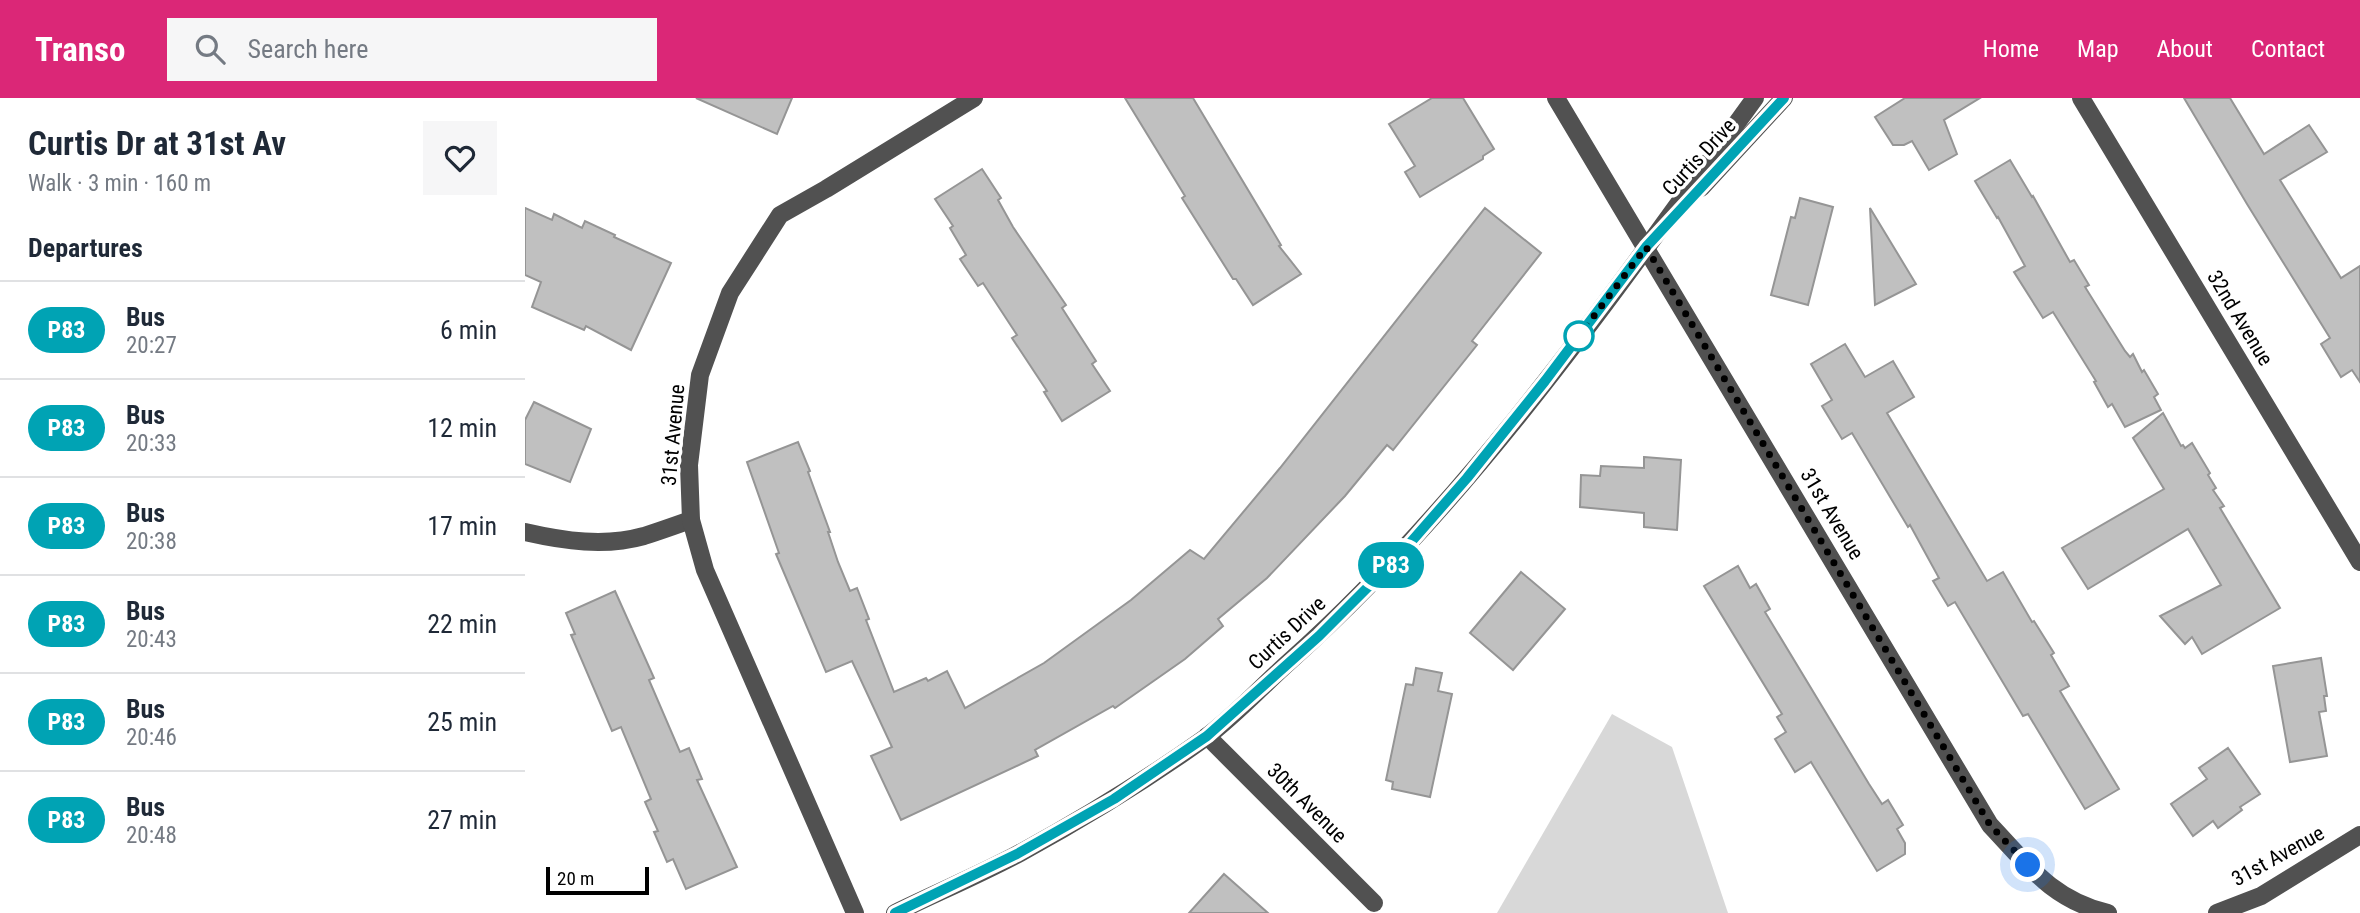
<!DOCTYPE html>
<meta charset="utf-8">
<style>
:root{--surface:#fff;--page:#f6f6f7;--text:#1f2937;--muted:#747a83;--line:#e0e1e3;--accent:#db2777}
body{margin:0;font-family:"Roboto Condensed",sans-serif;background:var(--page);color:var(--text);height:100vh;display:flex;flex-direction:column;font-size:26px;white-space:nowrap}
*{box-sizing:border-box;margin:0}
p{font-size:23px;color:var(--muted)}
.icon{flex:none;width:38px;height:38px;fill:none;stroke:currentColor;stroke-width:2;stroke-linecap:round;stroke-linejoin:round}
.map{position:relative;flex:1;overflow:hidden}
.drawer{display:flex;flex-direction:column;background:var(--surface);width:525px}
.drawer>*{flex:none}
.badge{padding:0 14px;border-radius:23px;font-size:24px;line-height:46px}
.scale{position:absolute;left:21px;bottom:18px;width:103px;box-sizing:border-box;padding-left:7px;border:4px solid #000;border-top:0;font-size:19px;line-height:24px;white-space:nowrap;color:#000;-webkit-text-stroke:5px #fff;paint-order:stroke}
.you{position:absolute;width:35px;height:35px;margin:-18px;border:5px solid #fff;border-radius:50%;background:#1a73e8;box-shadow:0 0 0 10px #1a73e833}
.map>.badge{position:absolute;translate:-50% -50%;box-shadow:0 0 0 4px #fff}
h2{padding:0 28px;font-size:26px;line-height:63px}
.round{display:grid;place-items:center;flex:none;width:74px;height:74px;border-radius:0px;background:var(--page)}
.overview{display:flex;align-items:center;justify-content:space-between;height:119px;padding:0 28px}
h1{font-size:33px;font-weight:700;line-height:52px}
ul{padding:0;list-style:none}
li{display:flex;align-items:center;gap:21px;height:98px;padding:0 28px;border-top:2px solid var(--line)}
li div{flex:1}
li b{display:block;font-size:26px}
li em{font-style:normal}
li .badge{min-width:77px;font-weight:700;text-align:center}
header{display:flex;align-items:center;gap:42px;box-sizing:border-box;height:98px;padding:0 35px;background:var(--accent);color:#fff}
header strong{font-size:33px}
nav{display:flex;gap:38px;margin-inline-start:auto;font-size:24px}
.search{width:490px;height:63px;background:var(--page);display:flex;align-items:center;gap:18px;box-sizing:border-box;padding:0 24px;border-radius:0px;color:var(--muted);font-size:26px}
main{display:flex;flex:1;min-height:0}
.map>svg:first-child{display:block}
.green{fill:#d8d8d8}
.building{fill:#c0c0c0;stroke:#959595;stroke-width:2}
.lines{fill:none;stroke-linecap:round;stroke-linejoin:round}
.minor{stroke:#515151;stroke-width:18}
.line-casing{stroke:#fff;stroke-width:16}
.line{stroke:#00a3b4;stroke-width:10}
.walk{stroke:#000;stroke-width:7;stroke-dasharray:0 12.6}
.stop-dot{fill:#fff;stroke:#00a3b4;stroke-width:3.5}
.labels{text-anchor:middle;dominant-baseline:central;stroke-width:7;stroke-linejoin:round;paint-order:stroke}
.street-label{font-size:21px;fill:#000;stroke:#fff}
</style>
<header>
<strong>Transo</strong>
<div class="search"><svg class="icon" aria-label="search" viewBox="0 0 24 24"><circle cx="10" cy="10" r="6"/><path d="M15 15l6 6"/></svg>Search here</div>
<nav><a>Home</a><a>Map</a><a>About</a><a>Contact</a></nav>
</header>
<main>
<section class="drawer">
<div class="overview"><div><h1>Curtis Dr at 31st Av</h1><p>Walk · 3 min · 160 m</p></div><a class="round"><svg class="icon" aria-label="heart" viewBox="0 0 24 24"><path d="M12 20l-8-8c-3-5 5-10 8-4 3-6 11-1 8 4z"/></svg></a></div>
<h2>Departures</h2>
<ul>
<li><span class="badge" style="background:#00a3b4;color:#fff">P83</span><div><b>Bus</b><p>20:27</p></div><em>6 min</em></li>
<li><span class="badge" style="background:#00a3b4;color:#fff">P83</span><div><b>Bus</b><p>20:33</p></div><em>12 min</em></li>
<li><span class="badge" style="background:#00a3b4;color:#fff">P83</span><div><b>Bus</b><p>20:38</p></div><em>17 min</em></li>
<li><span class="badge" style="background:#00a3b4;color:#fff">P83</span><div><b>Bus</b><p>20:43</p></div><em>22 min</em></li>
<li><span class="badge" style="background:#00a3b4;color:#fff">P83</span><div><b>Bus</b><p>20:46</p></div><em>25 min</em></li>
<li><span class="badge" style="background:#00a3b4;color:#fff">P83</span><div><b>Bus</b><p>20:48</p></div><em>27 min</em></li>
</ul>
</section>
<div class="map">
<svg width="1835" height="815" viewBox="0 0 1835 815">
<rect width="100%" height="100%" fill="#fff"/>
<path class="green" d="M 1087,616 L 1147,649 L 1203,815 L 972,815 Z"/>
<g class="building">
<path d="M 171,0 L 267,0 L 252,36 Z"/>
<path d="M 600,0 L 668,0 L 756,147 L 754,148 L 776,176 L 728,207 L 711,181 L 708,181 L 657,100 L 660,98 Z"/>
<path d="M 907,0 L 938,0 L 969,51 L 958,58 L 958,61 L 895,99 L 880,74 L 890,68 L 864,26 Z"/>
<path d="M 1380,0 L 1455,0 L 1419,22 L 1432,56 L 1404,72 L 1387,43 L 1379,47 L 1368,47 L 1350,19 Z"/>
<path d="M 1659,0 L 1705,0 L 1739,56 L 1784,27 L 1802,54 L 1755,82 L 1816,180 L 1835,168 L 1835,284 L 1827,272 L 1816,279 L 1796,246 L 1805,240 L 1722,106 Z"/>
<path d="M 1485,62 L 1507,99 L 1508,98 L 1545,164 L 1549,162 L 1564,187 L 1560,189 L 1600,253 L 1605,259 L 1608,256 L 1617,274 L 1619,272 L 1633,296 L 1629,299 L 1636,312 L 1600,329 L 1587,306 L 1583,309 L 1569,284 L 1571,283 L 1528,214 L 1518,220 L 1489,174 L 1500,168 L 1473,119 L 1472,120 L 1450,83 Z"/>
<path d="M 457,71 L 476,100 L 473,102 L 488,129 L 541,207 L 537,210 L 571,263 L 567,266 L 585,293 L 537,323 L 519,294 L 522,293 L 487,240 L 492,237 L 458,185 L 453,188 L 435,161 L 441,157 L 425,130 L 428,128 L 410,101 Z"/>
<path d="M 1275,100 L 1308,109 L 1283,207 L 1246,197 L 1266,119 L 1270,120 Z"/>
<path d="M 0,110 L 27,122 L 29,116 L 57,130 L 60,123 L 90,137 L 89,139 L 146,165 L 106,252 L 61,228 L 59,232 L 7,209 L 16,184 L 0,177 Z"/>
<path d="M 960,110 L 1016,155 L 947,243 L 952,247 L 868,352 L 862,347 L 820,398 L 742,480 L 693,521 L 698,528 L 660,561 L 590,610 L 588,608 L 510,652 L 513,658 L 376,722 L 346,658 L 367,649 L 327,563 L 301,574 L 251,456 L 254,455 L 222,364 L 273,344 L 285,373 L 283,374 L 305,434 L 303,434 L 313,464 L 325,493 L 332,490 L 344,521 L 341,522 L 369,594 L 401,580 L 403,583 L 422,573 L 440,610 L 519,565 L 606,502 L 665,452 L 679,461 L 755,370 Z"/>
<path d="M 1345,110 L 1391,186 L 1350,207 Z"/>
<path d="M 1320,246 L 1340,279 L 1368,263 L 1389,299 L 1362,315 L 1462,483 L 1478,474 L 1507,524 L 1509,523 L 1529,555 L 1526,557 L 1544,588 L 1535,593 L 1594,691 L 1560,711 L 1503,616 L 1498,618 L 1430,504 L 1423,508 L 1408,483 L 1414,480 L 1385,427 L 1383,429 L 1327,335 L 1317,341 L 1297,308 L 1307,302 L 1286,266 Z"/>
<path d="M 9,304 L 66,331 L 45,384 L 0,366 L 0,322 Z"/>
<path d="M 1638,315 L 1656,348 L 1658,347 L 1660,350 L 1667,345 L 1685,375 L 1683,377 L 1691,390 L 1688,392 L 1699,408 L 1695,410 L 1755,510 L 1677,556 L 1667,539 L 1660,546 L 1635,518 L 1696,487 L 1663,431 L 1563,491 L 1537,450 L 1639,391 L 1608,340 Z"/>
<path d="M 1119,359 L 1156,362 L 1152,432 L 1119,429 L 1119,415 L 1055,409 L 1056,377 L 1075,378 L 1076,368 L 1119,370 Z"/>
<path d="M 1213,468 L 1225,490 L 1231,486 L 1245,511 L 1240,514 L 1344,686 L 1357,706 L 1363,702 L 1378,727 L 1372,731 L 1380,745 L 1380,756 L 1352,773 L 1286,664 L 1270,674 L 1250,641 L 1261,634 L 1252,619 L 1257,616 L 1179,488 Z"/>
<path d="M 996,474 L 1040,511 L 988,572 L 945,535 Z"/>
<path d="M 90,493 L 129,580 L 124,582 L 155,654 L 164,650 L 177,681 L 172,682 L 212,769 L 161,791 L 148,761 L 142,764 L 129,734 L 133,733 L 120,704 L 126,701 L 96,629 L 87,633 L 46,537 L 50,536 L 41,515 Z"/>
<path d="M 1796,560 L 1802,598 L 1799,598 L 1801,613 L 1794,614 L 1802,658 L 1765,664 L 1748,568 Z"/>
<path d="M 891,570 L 917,575 L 913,593 L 927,596 L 905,699 L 867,691 L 868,684 L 861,682 L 881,586 L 888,587 Z"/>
<path d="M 1703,650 L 1735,696 L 1715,709 L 1717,712 L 1693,730 L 1688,723 L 1668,738 L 1646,706 L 1682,681 L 1674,670 Z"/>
<path d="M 699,776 L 716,791 L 743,815 L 664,815 Z"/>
</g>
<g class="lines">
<g class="minor">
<path d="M 1031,0 L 1465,727 C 1502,766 1527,802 1583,815"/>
<path d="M 1556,0 L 1835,464"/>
<path d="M 1176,90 L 1259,0"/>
<path d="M 0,434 C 39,443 80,449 119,438 C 135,433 151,427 166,422"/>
<path d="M 682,638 L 849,805"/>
<path d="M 330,815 L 180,472 L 166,422 L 164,367 L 175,277 L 205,195 L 255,117 L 301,91 L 449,0"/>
<path d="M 370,815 C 411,795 454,777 495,755 C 559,720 621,682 680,640 C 710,618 737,588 765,563 C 947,400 1087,197 1230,0"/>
<path d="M 1692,815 L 1736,798 L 1835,737"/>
</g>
</g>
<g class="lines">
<defs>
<path id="line" d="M 370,815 L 492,756 L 589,701 L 682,638 L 794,538 L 872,460 L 942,380 L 1020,283 L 1121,149 L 1259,0"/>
</defs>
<use href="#line" class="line-casing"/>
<use href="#line" class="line"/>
<path class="walk" d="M 1054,238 L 1121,149 L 1465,727 L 1503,767"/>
</g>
<circle class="stop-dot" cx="1054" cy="238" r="14"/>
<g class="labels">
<g class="street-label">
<text transform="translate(1174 59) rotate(-47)">Curtis Drive</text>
<text transform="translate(1715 220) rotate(59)">32nd Avenue</text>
<text transform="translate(148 337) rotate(-85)">31st Avenue</text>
<text transform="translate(1307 416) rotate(59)">31st Avenue</text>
<text transform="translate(762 535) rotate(-43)">Curtis Drive</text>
<text transform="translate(782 705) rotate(45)">30th Avenue</text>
<text transform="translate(1753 758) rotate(-29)">31st Avenue</text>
</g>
</g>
</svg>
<div class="scale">20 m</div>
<div class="you" style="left:1503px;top:767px"></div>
<b class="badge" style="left:866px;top:467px;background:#00a3b4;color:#fff">P83</b>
</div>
</main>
